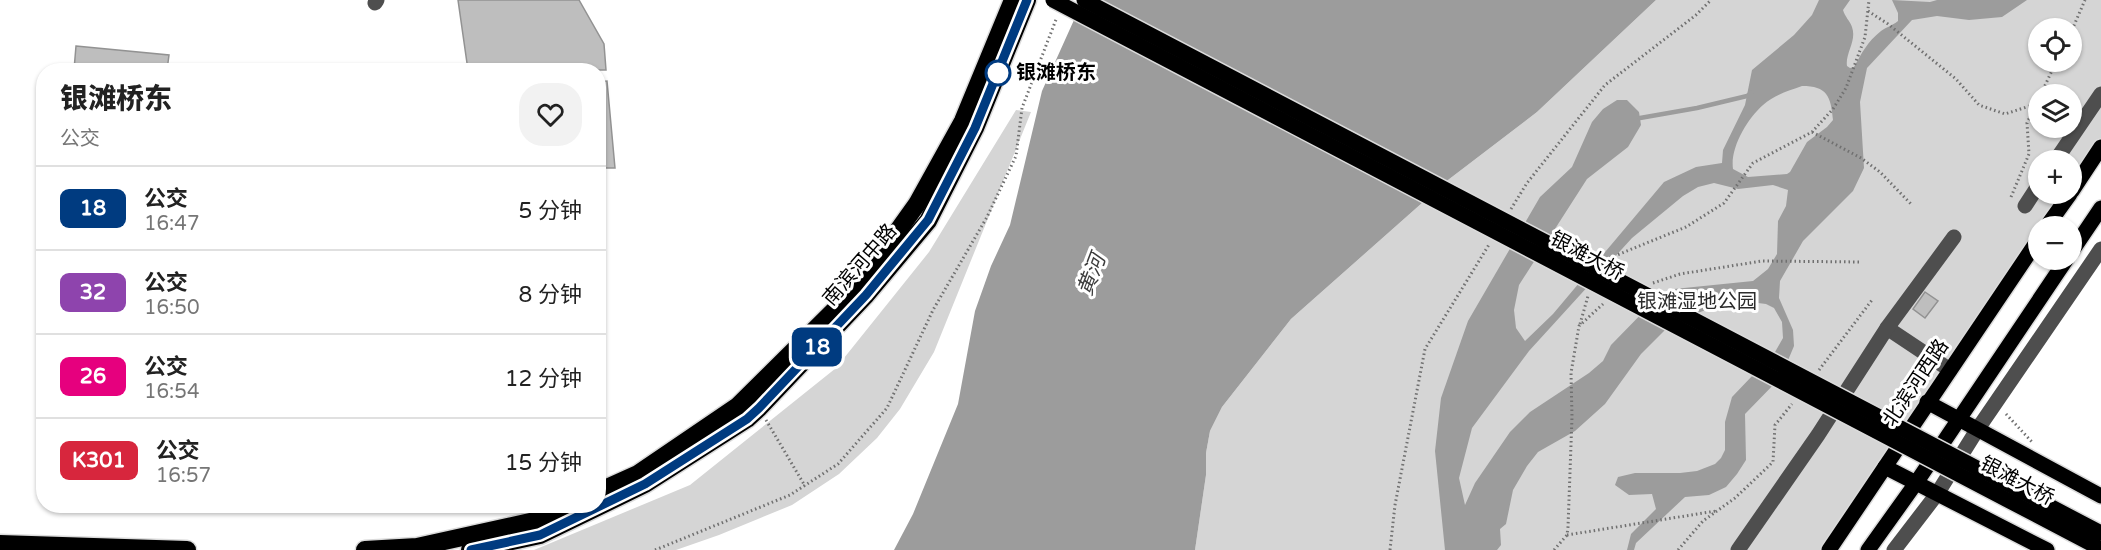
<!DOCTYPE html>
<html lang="zh">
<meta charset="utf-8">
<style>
:root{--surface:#fff;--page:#f2f2f2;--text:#222;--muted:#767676;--line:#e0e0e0}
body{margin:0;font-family:"Varela Round","Noto Sans SC",sans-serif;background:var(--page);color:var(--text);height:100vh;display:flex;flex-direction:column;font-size:22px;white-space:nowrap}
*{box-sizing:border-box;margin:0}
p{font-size:20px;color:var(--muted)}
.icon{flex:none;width:33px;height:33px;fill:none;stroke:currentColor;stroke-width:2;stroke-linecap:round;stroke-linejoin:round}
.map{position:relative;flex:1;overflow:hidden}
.panel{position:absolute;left:36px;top:63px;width:570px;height:450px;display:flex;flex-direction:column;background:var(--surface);border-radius:24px;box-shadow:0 2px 4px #0004}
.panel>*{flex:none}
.badge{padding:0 12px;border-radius:9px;font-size:21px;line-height:39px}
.buttons{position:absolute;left:2028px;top:18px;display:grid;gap:12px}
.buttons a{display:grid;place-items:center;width:54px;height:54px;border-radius:50%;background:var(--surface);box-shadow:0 2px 4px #0004;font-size:30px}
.map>.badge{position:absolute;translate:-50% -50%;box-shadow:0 0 0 3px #fff}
.round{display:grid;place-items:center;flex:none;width:63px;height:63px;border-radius:24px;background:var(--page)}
.summary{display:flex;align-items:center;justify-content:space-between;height:102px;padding:0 24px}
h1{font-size:28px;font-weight:800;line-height:45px}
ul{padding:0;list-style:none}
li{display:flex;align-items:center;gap:18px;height:84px;padding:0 24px;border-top:2px solid var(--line)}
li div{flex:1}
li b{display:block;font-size:22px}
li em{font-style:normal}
li .badge{min-width:66px;font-weight:700;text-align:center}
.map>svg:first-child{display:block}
.green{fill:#d5d5d5;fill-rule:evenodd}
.water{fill:#9c9c9c;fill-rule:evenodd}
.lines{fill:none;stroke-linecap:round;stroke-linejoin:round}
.stream{stroke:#9c9c9c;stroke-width:4.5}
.building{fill:#bebebe;stroke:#929292;stroke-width:1.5}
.major-casing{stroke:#dbdbdb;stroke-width:18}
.highway-casing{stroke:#dbdbdb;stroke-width:21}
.path{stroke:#707070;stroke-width:3;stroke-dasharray:1.5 3;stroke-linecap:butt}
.minor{stroke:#4e4e4e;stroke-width:15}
.major{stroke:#000;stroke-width:15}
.highway{stroke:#000;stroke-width:18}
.major-bridge-casing{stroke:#dbdbdb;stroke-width:18;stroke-linecap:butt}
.path-bridge{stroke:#707070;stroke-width:3;stroke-dasharray:1.5 3;stroke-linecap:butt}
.major-bridge{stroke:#000;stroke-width:15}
.line-casing{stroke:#fff;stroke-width:14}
.line{stroke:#003b80;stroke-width:9}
.stop-dot{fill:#fff;stroke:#003b80;stroke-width:3}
.labels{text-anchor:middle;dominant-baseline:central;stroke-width:6;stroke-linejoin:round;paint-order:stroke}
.stop-label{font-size:20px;font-weight:bold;fill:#000;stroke:#fff;text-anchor:start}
.street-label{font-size:20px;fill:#000;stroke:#fff}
.park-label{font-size:20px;fill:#2c2c2c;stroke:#fff}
.water-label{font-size:21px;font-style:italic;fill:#3d3d3d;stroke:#fff}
</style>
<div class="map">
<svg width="2101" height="550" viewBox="0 0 2101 550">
<rect width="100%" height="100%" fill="#fff"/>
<g class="green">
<path d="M 1656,0 L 2101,0 L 2101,147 L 2072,191 L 2072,160 L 2038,160 L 2038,194 L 2070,194 L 2047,226 L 2038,226 L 2038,240 L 1829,550 L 1195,550 L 1206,475 L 1206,453 L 1210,431 L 1222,407 L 1291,319 L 1448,180 L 1537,112 ZM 2038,28 L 2072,28 L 2072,62 L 2038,62 ZM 2038,94 L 2072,94 L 2072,128 L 2038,128 Z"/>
<path d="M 1016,110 L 1031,112 L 934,352 L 900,409 L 877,438 L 839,474 L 792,505 L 719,535 L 676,550 L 534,550 L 690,485 L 836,368 L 929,252 Z"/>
</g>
<g class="water">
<path d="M 1083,0 L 1656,0 L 1537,112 L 1448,180 L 1291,319 L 1222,407 L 1210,431 L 1206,453 L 1206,475 L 1195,550 L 894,550 L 913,514 L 958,404 L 975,311 L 991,266 L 1010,225 L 1042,91 Z"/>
<path d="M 1819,0 L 1850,0 L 1843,10 C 1845,17 1850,21 1852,27 C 1857,41 1845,53 1847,66 L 1850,68 L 1854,67 C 1862,53 1867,42 1881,31 C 1886,27 1892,26 1898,21 L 1898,13 L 1892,0 L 1930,2 L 1937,0 L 2027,0 L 2002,17 L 1969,20 L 1937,16 L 1912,20 L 1867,68 L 1860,102 L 1864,168 L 1853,191 L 1803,241 L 1780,281 L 1779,298 L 1793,330 L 1794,346 L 1781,377 L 1745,414 L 1746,460 L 1737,474 L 1726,487 L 1709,495 L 1685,497 L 1636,543 L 1634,550 L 1627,550 L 1631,534 L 1656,509 L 1652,494 L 1629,495 L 1615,485 L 1618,477 L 1635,473 L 1680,473 L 1697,471 L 1715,464 L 1721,458 L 1725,450 L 1725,422 L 1732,397 L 1775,352 L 1783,338 L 1782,322 L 1774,308 L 1766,304 L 1750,302 L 1717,306 L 1678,320 L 1670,325 L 1641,354 L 1605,404 L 1575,431 L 1538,452 L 1527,466 L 1513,490 L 1506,524 L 1500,529 L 1501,545 L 1497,550 L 1445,550 L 1435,451 L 1441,398 L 1468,321 L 1540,197 L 1572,167 L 1592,122 L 1603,109 L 1617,100 L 1627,100 L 1639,112 L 1641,125 L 1628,147 L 1587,179 L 1519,285 L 1514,310 L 1516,328 L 1525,341 L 1553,314 L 1664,182 L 1696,167 L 1722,163 L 1723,150 L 1745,105 L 1752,70 L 1794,35 L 1812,15 ZM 1802,86 C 1827,86 1831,96 1833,120 L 1827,127 L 1807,142 L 1790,172 L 1787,174 L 1748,177 L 1733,169 C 1730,148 1747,119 1763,105 C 1774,95 1788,91 1802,86 ZM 1714,183 L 1738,189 L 1773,185 L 1788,190 L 1786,206 L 1778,221 L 1777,254 L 1768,269 L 1753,281 L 1674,289 L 1652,303 L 1611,345 L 1603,361 L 1589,373 L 1530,412 L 1510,432 L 1475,483 L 1465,505 L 1459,478 L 1472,428 L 1529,351 L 1632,238 L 1683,196 L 1698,187 Z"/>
</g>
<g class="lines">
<path class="stream" d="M 1640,118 L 1697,108 L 1747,96 L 1751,93"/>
</g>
<g class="building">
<path d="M 458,0 L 579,0 L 604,44 L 606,70 L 468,70 Z"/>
<path d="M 76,46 L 169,55 L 167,70 L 74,70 Z"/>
<path d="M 607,81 L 615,168 L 598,168 L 598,82 Z"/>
<path d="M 1925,292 L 1938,301 L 1925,318 L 1913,309 Z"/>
</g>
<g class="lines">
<defs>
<g id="major">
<path d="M 2072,191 L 2101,147"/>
<path d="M 2047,226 L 2070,194"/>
<path d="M 2072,251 L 2101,208"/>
<path d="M 1927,402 L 2101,496"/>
<path d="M 1885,467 L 2047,550"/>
<path d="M 1829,550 L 2038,240"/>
<path d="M 1868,550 L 1916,483 L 2066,260"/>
</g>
<g id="highway">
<path d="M 598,492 L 638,474 L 738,406 L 857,288 L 917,204 L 963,121 L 1013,0"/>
<path d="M 0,544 L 187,550"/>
<path d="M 365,550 L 417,547 L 539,520 L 570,506"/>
<path d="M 470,550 L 540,535 L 645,484 L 747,419 L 759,408 L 866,295 L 928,221 L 975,128 L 1027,0"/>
</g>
</defs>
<use href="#major" class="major-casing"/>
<use href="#highway" class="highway-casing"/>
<g class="path">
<path d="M 1868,11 L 1888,24 L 1956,79 L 1979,105 L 2005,114 L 2036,104"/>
<path d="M 2072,30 L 2085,0"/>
<path d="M 2041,94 L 2056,62"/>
<path d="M 1812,132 L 1861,158 L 1880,172 L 1911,204"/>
<path d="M 2011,197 L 2029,154 L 2027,123 L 2038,100"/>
<path d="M 1511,209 L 1527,183 L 1605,85 L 1696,15 L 1711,0"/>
<path d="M 1819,370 L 1872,300"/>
<path d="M 2006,414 L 2032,442"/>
<path d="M 766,420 L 805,486"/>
<path d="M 1567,535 L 1716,511"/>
<path d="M 655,550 L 790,495 L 838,464 L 887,408 L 933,310 L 987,217 L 1016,156 L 1022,108 L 1057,17"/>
<path d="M 1390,550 L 1395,505 L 1425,349 L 1490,243"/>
<path d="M 1678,550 L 1703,521 L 1735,498 L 1773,462 L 1775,425 L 1792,404"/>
</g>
<g class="minor">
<path d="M 375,3 L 377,0"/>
<path d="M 2056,160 L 2101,94"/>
<path d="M 2025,206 L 2038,186"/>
<path d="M 1887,328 L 1950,370"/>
<path d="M 1738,550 L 1818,435 L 1887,328 L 1954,237"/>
<path d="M 1894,550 L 1937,494 L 1977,430 L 2101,249"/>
</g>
<use href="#major" class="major"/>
<use href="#highway" class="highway"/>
<defs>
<g id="major-bridge">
<path d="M 1053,0 L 2101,549"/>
<path d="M 1084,0 L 2101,533"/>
</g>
</defs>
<use href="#major-bridge" class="major-bridge-casing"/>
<g class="path-bridge">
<path d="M 1612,261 L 1617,255 L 1686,227 L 1724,203 L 1753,163 L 1812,132 L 1833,109 L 1846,88 L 1865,37 L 1869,0"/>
<path d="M 1653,283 L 1680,274 L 1762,261 L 1861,262"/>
<path d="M 1580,324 L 1588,296"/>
<path d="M 1554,550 L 1567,535 L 1568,527 L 1572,417 L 1571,373 L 1579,326 L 1603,304"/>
</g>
<use href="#major-bridge" class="major-bridge"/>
</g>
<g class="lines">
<defs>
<path id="line" d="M 471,550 L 540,535 L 645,484 L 747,419 L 759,408 L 866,295 L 928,220 L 975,128 L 1027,0"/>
</defs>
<use href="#line" class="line-casing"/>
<use href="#line" class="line"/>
</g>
<circle class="stop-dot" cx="998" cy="73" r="12"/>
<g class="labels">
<g class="stop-label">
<text x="1016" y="73">银滩桥东</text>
</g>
<g class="street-label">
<text transform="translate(1587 256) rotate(28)">银滩大桥</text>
<text transform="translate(860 265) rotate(-49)">南滨河中路</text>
<text transform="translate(1916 383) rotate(-56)">北滨河西路</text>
<text transform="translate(2017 481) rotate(28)">银滩大桥</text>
</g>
<g class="park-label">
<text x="1697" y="302">银滩湿地公园</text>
</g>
<g class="water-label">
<text transform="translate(1092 275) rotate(-69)">黄河</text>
</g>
</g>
</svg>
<div class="buttons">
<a><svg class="icon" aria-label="locate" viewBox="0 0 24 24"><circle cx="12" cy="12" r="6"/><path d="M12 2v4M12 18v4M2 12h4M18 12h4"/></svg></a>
<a><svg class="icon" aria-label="layers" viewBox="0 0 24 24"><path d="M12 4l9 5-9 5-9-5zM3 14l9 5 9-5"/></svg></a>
<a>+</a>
<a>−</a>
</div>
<b class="badge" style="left:817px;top:347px;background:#003b80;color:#fff">18</b>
<section class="panel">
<div class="summary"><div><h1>银滩桥东</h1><p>公交</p></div><a class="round"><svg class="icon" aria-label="heart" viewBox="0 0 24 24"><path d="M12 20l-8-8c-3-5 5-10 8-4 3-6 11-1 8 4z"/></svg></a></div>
<ul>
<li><span class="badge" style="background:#003b80;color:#fff">18</span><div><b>公交</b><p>16:47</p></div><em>5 分钟</em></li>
<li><span class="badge" style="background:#8e44ad;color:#fff">32</span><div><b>公交</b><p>16:50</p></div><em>8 分钟</em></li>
<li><span class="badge" style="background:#e6007e;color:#fff">26</span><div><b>公交</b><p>16:54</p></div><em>12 分钟</em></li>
<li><span class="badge" style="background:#d7263d;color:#fff">K301</span><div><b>公交</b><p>16:57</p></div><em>15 分钟</em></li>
</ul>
</section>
</div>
